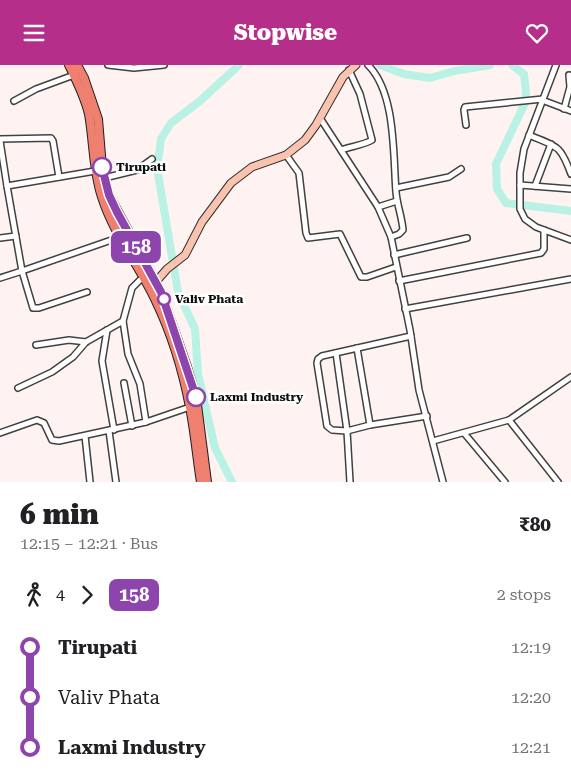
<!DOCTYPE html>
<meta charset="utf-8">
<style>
:root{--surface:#fff;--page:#f2f2f2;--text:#202124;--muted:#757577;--accent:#b52f8a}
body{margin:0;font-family:"Roboto Serif",serif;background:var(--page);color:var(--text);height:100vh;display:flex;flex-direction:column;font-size:19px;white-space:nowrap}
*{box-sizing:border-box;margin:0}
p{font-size:16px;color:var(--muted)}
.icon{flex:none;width:28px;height:28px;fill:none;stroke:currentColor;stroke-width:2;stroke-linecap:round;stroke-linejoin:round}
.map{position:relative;height:417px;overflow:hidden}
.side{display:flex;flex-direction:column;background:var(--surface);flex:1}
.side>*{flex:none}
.badge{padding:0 10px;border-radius:8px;font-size:18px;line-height:32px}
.map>.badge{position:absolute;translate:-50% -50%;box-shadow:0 0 0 2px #fff}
.legs{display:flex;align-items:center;gap:8px;height:55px;padding:0 20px;font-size:16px}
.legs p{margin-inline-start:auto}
.head{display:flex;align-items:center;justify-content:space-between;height:85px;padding:0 20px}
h1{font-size:28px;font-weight:800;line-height:38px}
ul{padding:0 20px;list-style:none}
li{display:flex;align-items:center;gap:18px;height:50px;font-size:19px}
li i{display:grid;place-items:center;width:8px;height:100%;margin:0 6px;background:currentColor}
li i::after{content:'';width:12px;height:12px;margin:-6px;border:4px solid;border-radius:50%;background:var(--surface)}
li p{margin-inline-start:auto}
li:first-child i{background:linear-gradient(#0000 50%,currentColor 0)}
li:last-child i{background:linear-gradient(currentColor 50%,#0000 0)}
header{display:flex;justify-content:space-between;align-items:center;height:65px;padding:0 20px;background:var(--accent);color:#fff;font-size:22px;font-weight:800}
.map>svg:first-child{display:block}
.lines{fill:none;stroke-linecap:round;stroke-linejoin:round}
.river{stroke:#b9f2e4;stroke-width:8}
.street-casing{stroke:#414141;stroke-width:8}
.secondary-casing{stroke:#303030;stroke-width:9}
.primary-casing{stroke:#1f1f1f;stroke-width:10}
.street{stroke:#fff;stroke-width:5}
.secondary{stroke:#f9c3b0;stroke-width:7}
.primary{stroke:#ef8070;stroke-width:8}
.line-1-casing{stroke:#fff;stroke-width:11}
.line-1{stroke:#8e44ad;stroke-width:8}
.stop-1-dot{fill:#fff;stroke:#8e44ad;stroke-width:2.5}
.labels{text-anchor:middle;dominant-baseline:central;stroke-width:5;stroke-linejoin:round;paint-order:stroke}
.stop-label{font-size:12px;font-weight:bold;fill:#0e0e0e;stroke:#fff;text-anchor:start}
</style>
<header><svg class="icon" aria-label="menu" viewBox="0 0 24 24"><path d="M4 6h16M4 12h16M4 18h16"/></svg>Stopwise<svg class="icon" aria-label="heart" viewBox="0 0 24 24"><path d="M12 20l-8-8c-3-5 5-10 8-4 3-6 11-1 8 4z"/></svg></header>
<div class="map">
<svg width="571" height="417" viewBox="0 0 571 417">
<rect width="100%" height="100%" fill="#fef3f1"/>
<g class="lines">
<g class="river">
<path d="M 380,0 L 404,9 L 430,13 L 454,6 L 490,0"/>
<path d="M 512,0 L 524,9 L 526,28 L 525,38 L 496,99 L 497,124 L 506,138 L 571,146"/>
<path d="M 232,417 L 215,383 L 198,309 L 195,264 L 178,227 L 157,103 L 161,74 L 171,58 L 200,36 L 239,0"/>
</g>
<defs>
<g id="street">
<path d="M 108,0 L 134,3 L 164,0"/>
<path d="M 368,0 C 396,28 393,89 396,127 C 397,140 402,152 403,165 L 399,169 L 391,172"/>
<path d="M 556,0 L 524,84 L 520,108 L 520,144 L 525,154 L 536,162 L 571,175"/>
<path d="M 542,35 L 571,46"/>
<path d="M 14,36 L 36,24 L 74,10"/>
<path d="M 564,44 L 570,22 L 569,10"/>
<path d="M 320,53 L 378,142 L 391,172 L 410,265 L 419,325 L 443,417"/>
<path d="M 466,60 L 464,45 L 465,42 L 543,34"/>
<path d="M 529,70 C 557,82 560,79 571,109"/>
<path d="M 0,74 L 51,73 L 53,76 L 59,112"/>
<path d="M 0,76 L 7,121 L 95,106"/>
<path d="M 341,85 C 349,82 367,79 372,75 L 360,29 L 349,5"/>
<path d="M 286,90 L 299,108 L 306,168 L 308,173 L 340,169 L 361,212 L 367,212 L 396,202"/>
<path d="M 104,113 L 137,105 L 152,94"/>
<path d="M 520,120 L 571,124"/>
<path d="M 535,121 L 551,79"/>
<path d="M 396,123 L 449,112 L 461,104"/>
<path d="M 378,142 L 397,136"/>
<path d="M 0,173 L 16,171"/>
<path d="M 394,190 L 467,173"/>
<path d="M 143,212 L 132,223 L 123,256 L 128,289 L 140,319 L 146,357 L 190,342"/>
<path d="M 0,213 L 22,206 L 7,121"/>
<path d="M 399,216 L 541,188 L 544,184 L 544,165"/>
<path d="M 87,227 L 39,243 L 33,243 L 22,206 L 120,172"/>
<path d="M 405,244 L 571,214"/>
<path d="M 107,265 L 102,296 L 114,365"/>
<path d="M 411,271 L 322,291 L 318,294 L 317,298 L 327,361 L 332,365 L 347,366 L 370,360 L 427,351"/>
<path d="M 36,280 L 69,275 L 86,277"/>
<path d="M 357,283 L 370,360"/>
<path d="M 336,288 L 347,366 L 350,417"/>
<path d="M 124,318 L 132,361"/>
<path d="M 18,323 L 52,307 L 73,292 L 86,277 L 123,256"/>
<path d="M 509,355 L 558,417"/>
<path d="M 109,366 L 116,417"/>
<path d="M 0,368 L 37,355 L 44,358 L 52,375 L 59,376 L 146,357"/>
<path d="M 464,368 L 505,417"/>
<path d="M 85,371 L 90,417"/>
<path d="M 433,376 L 509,355 L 571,312"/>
</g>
<path id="secondary" d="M 154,219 L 167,204 L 185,190 L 202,157 L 231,118 L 252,102 L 286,90 L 305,75 L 316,60 L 343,12 L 356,0"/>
<g id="primary">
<path d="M 69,0 C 77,16 85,32 89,49 C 94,77 93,105 102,132 C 114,170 140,201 156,236 C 172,269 183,306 190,342 C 195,367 197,392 201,417"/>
<path d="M 77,0 L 84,13 L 98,54 L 102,103 L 109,130 L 161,227 L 187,302 L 196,332 L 207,417"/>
</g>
</defs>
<use href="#street" class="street-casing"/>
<use href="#secondary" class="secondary-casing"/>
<use href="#primary" class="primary-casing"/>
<use href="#street" class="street"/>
<use href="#secondary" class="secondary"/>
<use href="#primary" class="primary"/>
</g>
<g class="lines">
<defs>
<path id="line-1" d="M 102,102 L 109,130 L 117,147 L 161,227 L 196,332"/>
</defs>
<use href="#line-1" class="line-1-casing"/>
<use href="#line-1" class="line-1"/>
</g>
<g class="stop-1-dot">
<circle cx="102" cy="102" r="9"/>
<circle cx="164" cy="234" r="6"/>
<circle cx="196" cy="332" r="9"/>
</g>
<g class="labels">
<g class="stop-label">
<text x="116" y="102">Tirupati</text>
<text x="175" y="234">Valiv Phata</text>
<text x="210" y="332">Laxmi Industry</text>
</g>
</g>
</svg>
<b class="badge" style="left:136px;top:182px;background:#8e44ad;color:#fff">158</b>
</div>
<section class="side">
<div class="head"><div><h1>6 min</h1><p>12:15 – 12:21 · Bus</p></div><b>₹80</b></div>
<div class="legs"><svg class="icon" aria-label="walk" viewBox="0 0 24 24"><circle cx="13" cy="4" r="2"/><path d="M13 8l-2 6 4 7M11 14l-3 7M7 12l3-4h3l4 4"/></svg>4<svg class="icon" aria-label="forward" viewBox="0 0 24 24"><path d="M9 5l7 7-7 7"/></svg><b class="badge" style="background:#8e44ad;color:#fff">158</b><p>2 stops</p></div>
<ul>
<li><i style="color:#8e44ad"></i><b>Tirupati</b><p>12:19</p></li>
<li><i style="color:#8e44ad"></i><span>Valiv Phata</span><p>12:20</p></li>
<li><i style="color:#8e44ad"></i><b>Laxmi Industry</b><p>12:21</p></li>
</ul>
</section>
